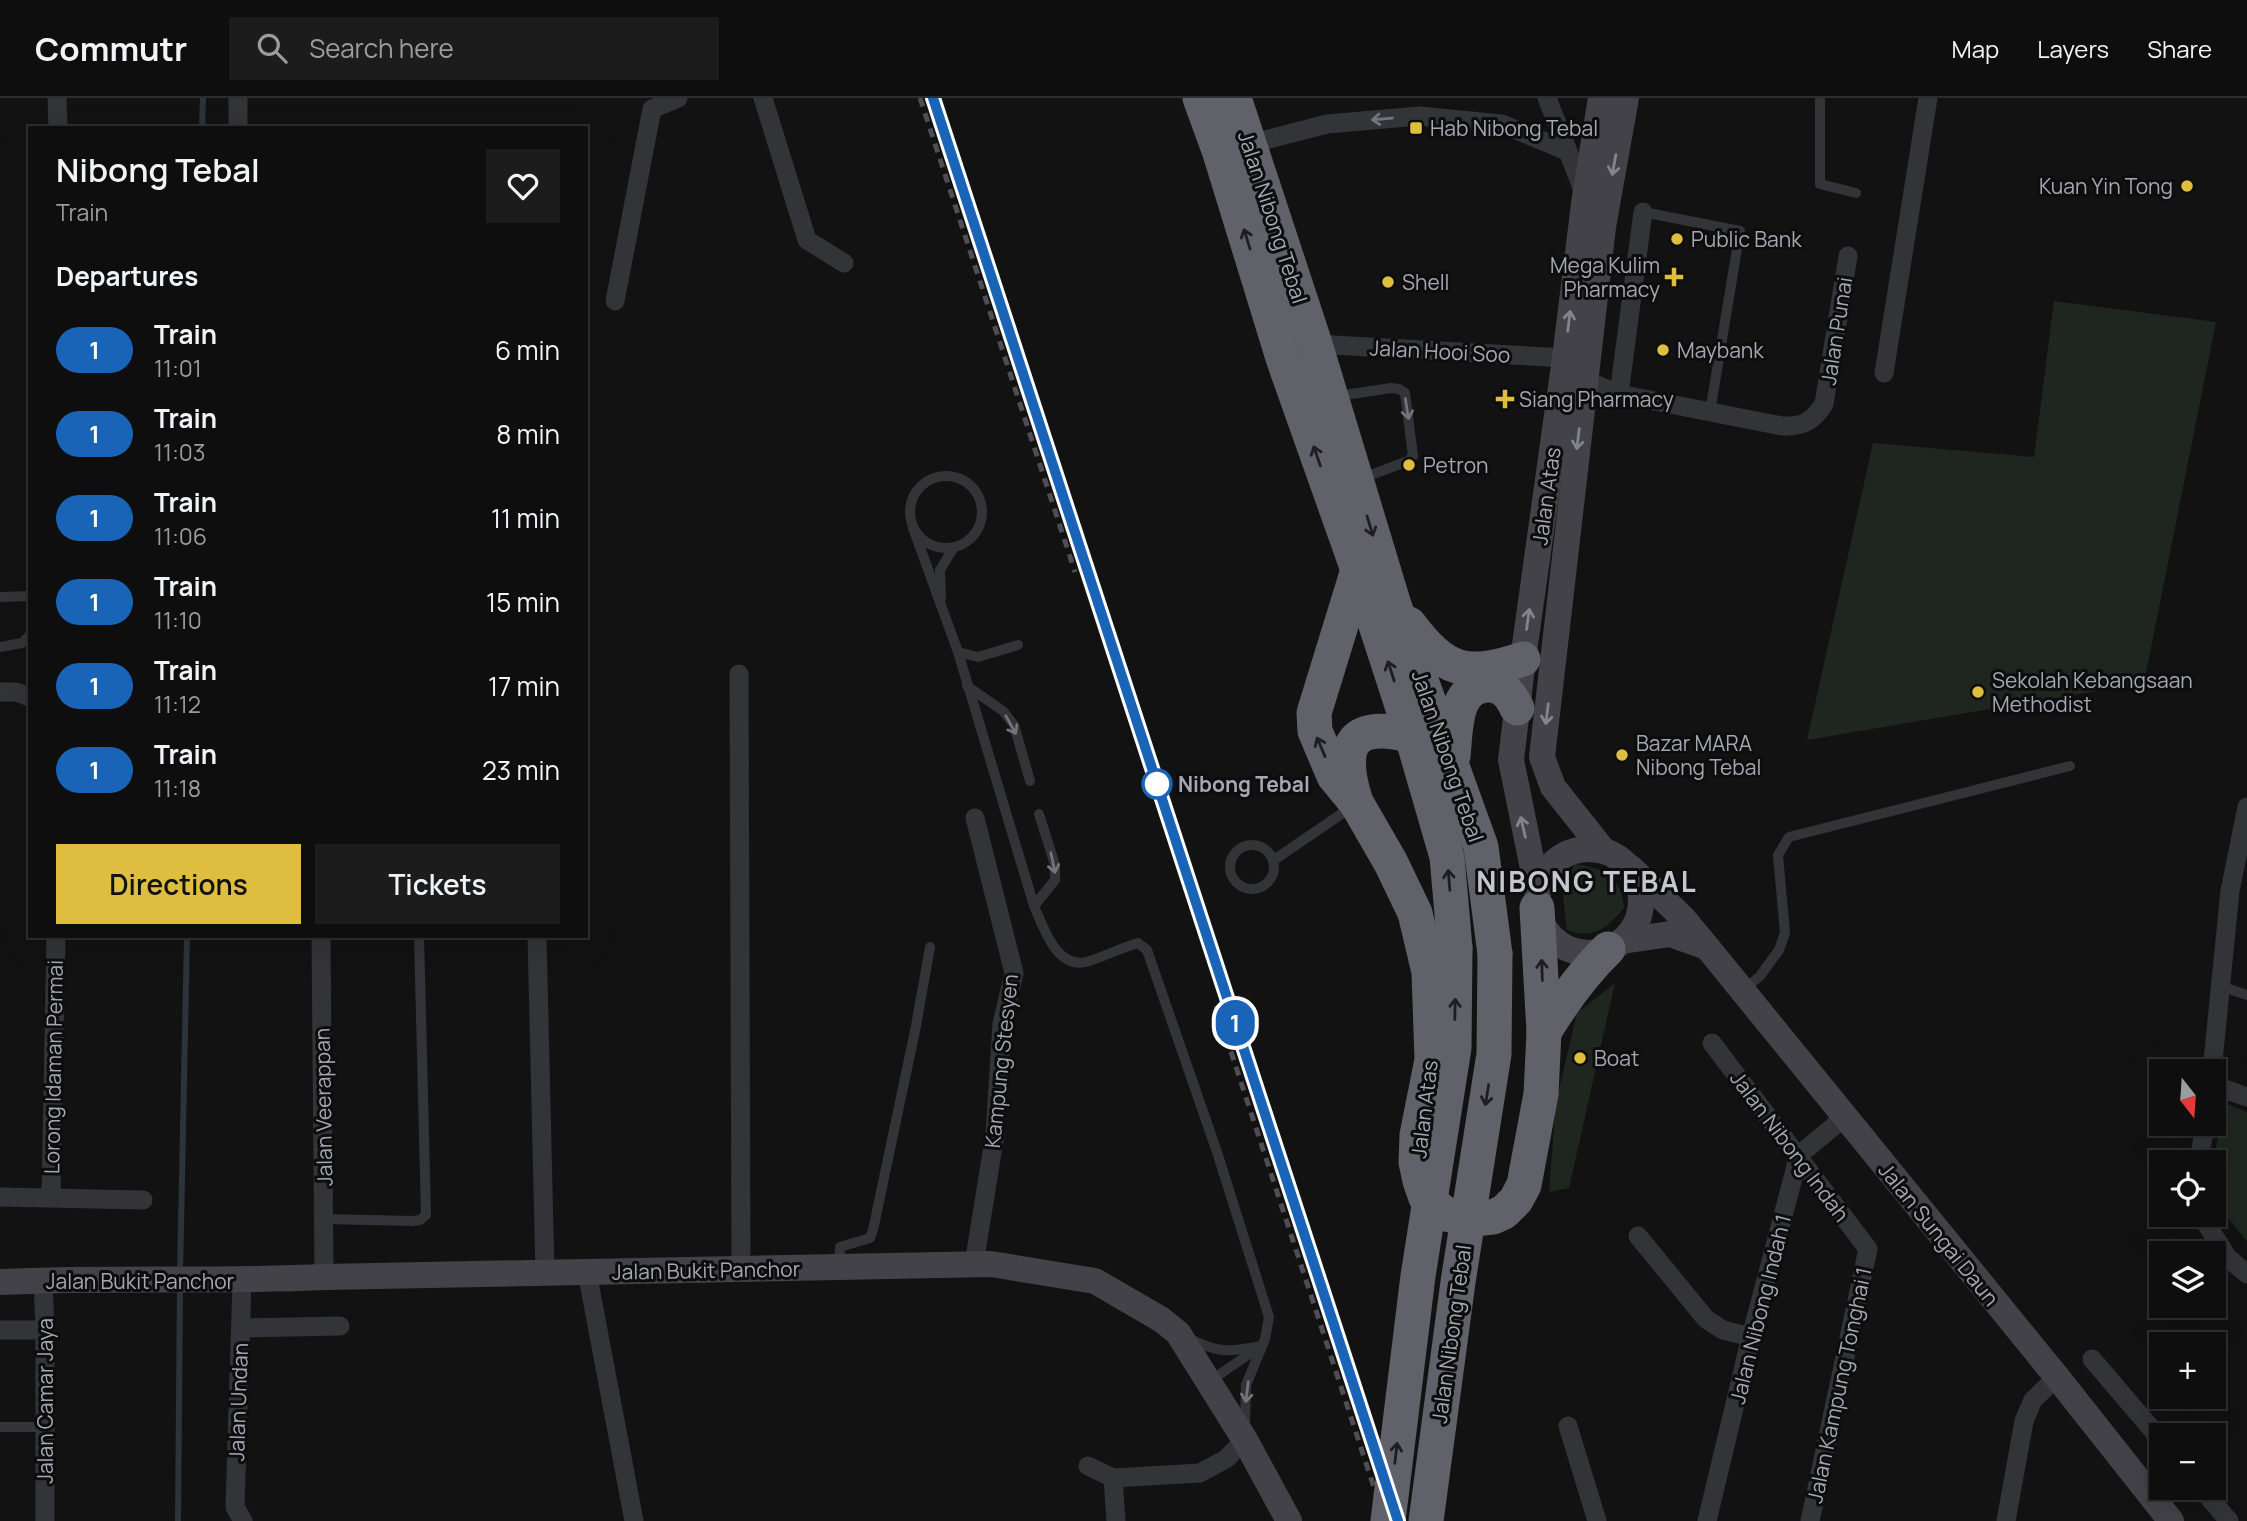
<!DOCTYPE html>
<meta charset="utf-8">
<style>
:root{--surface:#0e0e0e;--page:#1c1c1c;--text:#f1f3f6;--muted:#9b9c9e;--line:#2e2e2e;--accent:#dfbd3f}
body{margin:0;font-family:Manrope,sans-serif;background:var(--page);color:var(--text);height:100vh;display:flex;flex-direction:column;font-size:26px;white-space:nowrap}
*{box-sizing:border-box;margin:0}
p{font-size:23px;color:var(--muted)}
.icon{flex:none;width:38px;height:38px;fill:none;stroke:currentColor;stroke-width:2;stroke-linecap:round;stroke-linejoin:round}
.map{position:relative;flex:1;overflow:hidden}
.details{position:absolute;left:28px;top:28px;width:560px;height:812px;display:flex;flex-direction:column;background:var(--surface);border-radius:0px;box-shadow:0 7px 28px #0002,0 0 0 2px var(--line)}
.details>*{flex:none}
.badge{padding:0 14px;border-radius:23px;font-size:24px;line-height:46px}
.needle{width:46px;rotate:163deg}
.buttons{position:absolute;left:2149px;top:961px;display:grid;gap:14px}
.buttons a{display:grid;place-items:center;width:77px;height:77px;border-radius:0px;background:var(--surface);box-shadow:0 7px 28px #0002,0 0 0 2px var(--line);font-size:35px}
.map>.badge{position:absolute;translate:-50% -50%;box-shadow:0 0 0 4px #fff}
h2{padding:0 28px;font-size:26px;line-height:63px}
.round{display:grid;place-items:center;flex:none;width:74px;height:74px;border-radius:0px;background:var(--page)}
.headline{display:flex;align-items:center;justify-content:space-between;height:119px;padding:0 28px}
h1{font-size:33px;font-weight:600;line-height:52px}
.primary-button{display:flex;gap:14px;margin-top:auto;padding:14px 28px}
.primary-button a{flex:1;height:80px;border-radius:0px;background:var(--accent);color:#111;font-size:28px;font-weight:600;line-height:80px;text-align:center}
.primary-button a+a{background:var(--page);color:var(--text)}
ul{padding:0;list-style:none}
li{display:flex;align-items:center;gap:21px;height:84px;padding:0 28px}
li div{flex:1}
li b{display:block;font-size:26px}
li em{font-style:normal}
li .badge{min-width:77px;font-weight:700;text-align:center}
header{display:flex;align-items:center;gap:42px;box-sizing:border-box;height:98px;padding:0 35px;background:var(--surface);border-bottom:2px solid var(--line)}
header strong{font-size:33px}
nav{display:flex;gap:38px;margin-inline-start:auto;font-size:24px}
.search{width:490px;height:63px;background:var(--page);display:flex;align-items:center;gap:18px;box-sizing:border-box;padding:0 24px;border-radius:0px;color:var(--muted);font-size:26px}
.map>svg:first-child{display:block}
.green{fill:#1f2620}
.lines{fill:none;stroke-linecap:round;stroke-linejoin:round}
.stream{stroke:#2d333b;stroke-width:6}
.lane{stroke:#333438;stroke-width:10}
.street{stroke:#333438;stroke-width:19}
.secondary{stroke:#424248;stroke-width:26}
.highway{stroke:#606169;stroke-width:35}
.rail{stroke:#4d4d53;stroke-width:5;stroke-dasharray:9 7;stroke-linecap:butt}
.highway-bridge{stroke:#606169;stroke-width:35}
.oneway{stroke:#72737c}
.oneway2{stroke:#82848e}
.oneway3{stroke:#1e1e20}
.line-casing{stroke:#fff;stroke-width:16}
.line{stroke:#1964b7;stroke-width:10}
.poi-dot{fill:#dfbd3f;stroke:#0d0d0e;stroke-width:2.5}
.stop-dot{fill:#fff;stroke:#1964b7;stroke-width:3.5}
.labels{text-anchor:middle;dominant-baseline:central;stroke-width:6;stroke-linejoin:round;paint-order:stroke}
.poi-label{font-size:21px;fill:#a5a7b3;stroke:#0d0d0e;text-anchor:start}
.street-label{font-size:21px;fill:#a5a7b3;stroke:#0d0d0e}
.stop-label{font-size:21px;font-weight:bold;fill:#a5a7b3;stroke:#0d0d0e;text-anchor:start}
.district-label{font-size:28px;font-weight:bold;letter-spacing:2px;fill:#c5c7cf;stroke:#0d0d0e}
</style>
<header>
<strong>Commutr</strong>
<div class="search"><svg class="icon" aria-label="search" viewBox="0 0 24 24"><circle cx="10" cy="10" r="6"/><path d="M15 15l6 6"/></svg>Search here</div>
<nav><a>Map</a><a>Layers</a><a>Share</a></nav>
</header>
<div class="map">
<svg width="2247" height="1423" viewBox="0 0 2247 1423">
<rect width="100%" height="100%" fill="#121213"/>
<g class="green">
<path d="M 2054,203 L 2216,224 L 2144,585 L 1807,642 L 1873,345 L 2034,359 Z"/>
<path d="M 1574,766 C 1602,769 1622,779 1624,810 C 1607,830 1593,842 1567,832 L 1563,798 Z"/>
<path d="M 1615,885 L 1569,1090 L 1549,1094 L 1556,1004 L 1577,915 Z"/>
<path d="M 2225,1005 L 2247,1014 L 2247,1143 L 2214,1103 L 2213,1064 Z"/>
</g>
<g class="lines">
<g class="stream">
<path d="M 202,30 L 203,0"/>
<path d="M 180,1176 L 187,838"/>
<path d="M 178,1423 L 180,1187"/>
</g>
<g class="lane">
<path d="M 1820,0 L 1820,86 L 1856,95"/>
<path d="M 1643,114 L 1740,133 L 1710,314"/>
<path d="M 1338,298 L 1391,290 L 1399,291 L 1405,295 L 1413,358 L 1408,363 L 1363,380"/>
<circle cx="946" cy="414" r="36"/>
<path d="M 913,430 L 958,554 L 1034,808 C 1043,828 1056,871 1086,864 C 1104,859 1120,850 1138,845 L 1147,852 L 1217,1054 L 1269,1219 L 1265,1241 L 1246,1287 L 1245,1328"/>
<path d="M 0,499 L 30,498"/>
<path d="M 941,501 L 940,472 L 954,449"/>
<path d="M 0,549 L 22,545 L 30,537"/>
<path d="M 958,554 L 978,559 L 1018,547"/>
<path d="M 967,588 L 1003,613 L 1014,627 L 1030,683"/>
<circle cx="1252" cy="769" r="22"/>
<path d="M 1274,762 L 1353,708"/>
<path d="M 1034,808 L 1055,782 L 1055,767 L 1039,716"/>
<path d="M 2220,888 L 2247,897"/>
<path d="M 1743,892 L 1760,878 L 1779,852 L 1785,835 L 1778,757 L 1789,739 L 2070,668"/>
<path d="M 324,1121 L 413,1123 L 420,1122 L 426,1117 L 419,838"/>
<path d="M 839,1168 L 840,1149 L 870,1140 L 873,1132 L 916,928 L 930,849"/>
<path d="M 1188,1240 C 1220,1256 1229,1254 1262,1248"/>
<path d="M 1210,1283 L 1258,1250"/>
<path d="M 0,1329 L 45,1329"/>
</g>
<g class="street">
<path d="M 57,0 L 58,30"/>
<path d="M 238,0 L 238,30"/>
<path d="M 763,0 L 807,142 L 844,165"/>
<path d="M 1547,0 L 1585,97"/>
<path d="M 1250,46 L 1327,26 L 1419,18 L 1502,26 L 1567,53"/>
<path d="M 615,203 L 652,11 L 678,0"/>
<path d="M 1315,246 L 1565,260"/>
<path d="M 1884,275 L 1928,0"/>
<path d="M 1585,282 L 1619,296 L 1782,328 C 1803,329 1813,323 1824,306 L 1848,158"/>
<path d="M 1619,296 L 1643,114"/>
<path d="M 739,576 L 741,1171"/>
<path d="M 0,594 L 16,594 L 30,599"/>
<path d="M 321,838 L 324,1179"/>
<path d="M 537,838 L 545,1175"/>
<path d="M 1712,945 L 1868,1151 L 1810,1423"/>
<path d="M 2212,973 L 2230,793 L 2247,709"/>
<path d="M 2214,987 L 2247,999"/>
<path d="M 2199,1064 L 2205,1026"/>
<path d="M 0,1099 L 143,1102"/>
<path d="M 51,1099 L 56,838"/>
<path d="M 2200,1116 L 2228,1160 L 2247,1176"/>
<path d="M 1638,1138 L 1706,1221 L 1723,1232 L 1751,1239"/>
<path d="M 974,1166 L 995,1036 L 1002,926 L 1014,875 L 975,720"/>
<path d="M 587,1174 L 634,1423"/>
<path d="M 43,1182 L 45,1232 L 45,1423"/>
<path d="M 242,1183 L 235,1409 L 243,1423"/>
<path d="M 241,1230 L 340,1228"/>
<path d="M 0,1232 L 45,1232"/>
<path d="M 2092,1261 L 2161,1342"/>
<path d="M 1568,1328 L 1597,1423"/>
<path d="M 1088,1368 L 1113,1380 L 1200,1375 L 1226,1361 L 1245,1342"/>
<path d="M 1113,1380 L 1116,1423"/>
<path d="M 2201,1390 L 2229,1423"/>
<path d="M 1707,1423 L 1751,1239 L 1799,1057 L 1845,1019"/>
<path d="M 2006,1423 L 2024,1323 L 2033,1302 L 2057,1279"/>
</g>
<g class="secondary">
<circle cx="1589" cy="803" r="52"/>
<path d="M 1603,752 L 1553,689 L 1542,659 L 1603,129 L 1626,0"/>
<path d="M 1631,770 L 1683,820 L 1707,849 L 2057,1279 L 2171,1423"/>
<path d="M 1538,795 L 1511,662 L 1523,561 L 1565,260 L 1585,98 L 1601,0"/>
<path d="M 1622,843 L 1670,836 L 1707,849"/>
<path d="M 0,1184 C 108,1179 216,1184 324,1179 L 991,1166 L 1095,1183 L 1162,1222 L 1178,1235 L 1245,1342 L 1289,1423"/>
</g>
<g class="highway">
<path d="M 1200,0 L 1220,55 L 1284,263 L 1358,472 L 1412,638 L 1447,759 L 1455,850"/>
<path d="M 1234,0 L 1315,246 L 1394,507 L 1481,749 L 1495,856"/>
<path d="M 1358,472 L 1314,615 L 1315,633 L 1334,678 L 1357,706 L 1391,765 L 1415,815 L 1429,874 L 1432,962 L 1417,1037 L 1416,1064 L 1420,1083 L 1426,1100 L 1445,1116 L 1473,1121 L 1493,1119 L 1504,1114 L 1516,1102 L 1524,1087 L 1541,996 L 1544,934 L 1537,810"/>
<path d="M 1409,526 C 1445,574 1466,580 1523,561"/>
<path d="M 1453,658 C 1456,633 1453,587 1489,587 C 1504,587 1511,598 1517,610"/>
<path d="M 1355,701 C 1338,645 1353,622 1412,638"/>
<path d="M 1544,934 C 1563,903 1582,876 1608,851"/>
</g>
<g class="rail">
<path d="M 920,0 L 1075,474"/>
<path d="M 933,0 L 1087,470"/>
<path d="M 1228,904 L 1398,1423"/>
<path d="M 1216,908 L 1385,1423"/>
</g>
<g class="highway-bridge">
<path d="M 1388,1423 L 1418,1178 L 1454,950 L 1455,850"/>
<path d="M 1426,1423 L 1458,1184 L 1494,956 L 1495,856"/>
</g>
</g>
<defs><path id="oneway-shaft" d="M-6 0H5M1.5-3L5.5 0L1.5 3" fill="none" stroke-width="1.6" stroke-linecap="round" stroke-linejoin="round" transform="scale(1.75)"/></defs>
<g class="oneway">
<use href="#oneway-shaft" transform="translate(1382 21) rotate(175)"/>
<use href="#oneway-shaft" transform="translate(1407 311) rotate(81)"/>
<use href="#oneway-shaft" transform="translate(1011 627) rotate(61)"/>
<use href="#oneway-shaft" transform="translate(1053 765) rotate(78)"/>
<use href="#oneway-shaft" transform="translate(1247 1294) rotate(97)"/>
</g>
<g class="oneway2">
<use href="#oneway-shaft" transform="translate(1614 67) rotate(100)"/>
<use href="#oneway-shaft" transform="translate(1569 223) rotate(-83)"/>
<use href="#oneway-shaft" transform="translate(1578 341) rotate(97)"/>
<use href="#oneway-shaft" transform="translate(1528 521) rotate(-82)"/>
<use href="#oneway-shaft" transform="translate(1547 616) rotate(97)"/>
<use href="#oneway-shaft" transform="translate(1523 729) rotate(-103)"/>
</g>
<g class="oneway3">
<use href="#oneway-shaft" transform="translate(1247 141) rotate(-107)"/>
<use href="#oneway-shaft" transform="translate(1317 358) rotate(-109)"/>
<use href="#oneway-shaft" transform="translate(1370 428) rotate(73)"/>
<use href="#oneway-shaft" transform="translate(1391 573) rotate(-108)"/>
<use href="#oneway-shaft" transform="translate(1321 649) rotate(-113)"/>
<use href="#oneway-shaft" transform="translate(1449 782) rotate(-95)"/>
<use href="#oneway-shaft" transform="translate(1542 872) rotate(-92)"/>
<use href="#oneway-shaft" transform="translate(1455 911) rotate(-89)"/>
<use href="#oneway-shaft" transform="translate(1487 997) rotate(99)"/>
<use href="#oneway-shaft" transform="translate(1396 1355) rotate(-83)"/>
</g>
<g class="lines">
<defs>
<path id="line" d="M 933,0 L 1398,1423"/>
</defs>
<use href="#line" class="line-casing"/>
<use href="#line" class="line"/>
</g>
<g class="poi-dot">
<rect x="1409" y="23" width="14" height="14" rx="3.5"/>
<circle cx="2187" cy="88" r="7"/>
<circle cx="1677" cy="141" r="7"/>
<path d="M1670.5 168.5h7v7h7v7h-7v7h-7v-7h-7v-7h7z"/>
<circle cx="1388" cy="184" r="7"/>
<circle cx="1663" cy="252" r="7"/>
<path d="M1501.5 290.5h7v7h7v7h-7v7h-7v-7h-7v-7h7z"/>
<circle cx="1409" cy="367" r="7"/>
<circle cx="1978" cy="594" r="7"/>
<circle cx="1622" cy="657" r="7"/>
<circle cx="1580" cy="960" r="7"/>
</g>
<circle class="stop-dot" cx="1157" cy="686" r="14"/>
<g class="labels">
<g class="poi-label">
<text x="1430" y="30">Hab Nibong Tebal</text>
<text x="2173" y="88" text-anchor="end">Kuan Yin Tong</text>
<text x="1691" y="141">Public Bank</text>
<text x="1660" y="167" text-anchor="end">Mega Kulim<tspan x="1660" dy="24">Pharmacy</tspan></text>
<text x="1402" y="184">Shell</text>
<text x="1677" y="252">Maybank</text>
<text x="1519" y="301">Siang Pharmacy</text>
<text x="1423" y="367">Petron</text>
<text x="1992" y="582">Sekolah Kebangsaan<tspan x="1992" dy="24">Methodist</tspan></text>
<text x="1636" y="645">Bazar MARA<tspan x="1636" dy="24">Nibong Tebal</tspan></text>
<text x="1594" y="960">Boat</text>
</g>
<g class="street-label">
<text transform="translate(1273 119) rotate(72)">Jalan Nibong Tebal</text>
<text transform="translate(1836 233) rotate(-81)">Jalan Punai</text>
<text transform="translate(1440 253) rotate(3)">Jalan Hooi Soo</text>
<text transform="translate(1546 398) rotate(-82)">Jalan Atas</text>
<text transform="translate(1448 658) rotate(71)">Jalan Nibong Tebal</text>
<text transform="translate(1001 963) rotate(-84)">Kampung Stesyen</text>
<text transform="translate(53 969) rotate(-89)">Lorong Idaman Permai</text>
<text transform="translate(323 1009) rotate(-91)">Jalan Veerappan</text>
<text transform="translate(1424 1011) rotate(-83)">Jalan Atas</text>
<text transform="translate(1790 1048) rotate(53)">Jalan Nibong Indah</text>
<text transform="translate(1939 1136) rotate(51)">Jalan Sungai Daun</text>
<text transform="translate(706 1172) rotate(-1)">Jalan Bukit Panchor</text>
<text x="140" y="1183">Jalan Bukit Panchor</text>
<text transform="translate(1760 1211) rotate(-76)">Jalan Nibong Indah 1</text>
<text transform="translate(1451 1236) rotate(-82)">Jalan Nibong Tebal</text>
<text transform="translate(1839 1287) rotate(-78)">Jalan Kampung Tonghai 1</text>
<text transform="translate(45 1303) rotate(-90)">Jalan Camar Jaya</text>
<text transform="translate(238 1304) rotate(-88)">Jalan Undan</text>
</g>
<g class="stop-label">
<text x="1178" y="686">Nibong Tebal</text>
</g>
<g class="district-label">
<text x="1587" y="783">NIBONG TEBAL</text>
</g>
</g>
</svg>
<div class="buttons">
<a><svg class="needle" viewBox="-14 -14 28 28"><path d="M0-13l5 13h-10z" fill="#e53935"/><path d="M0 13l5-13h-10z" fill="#9b9c9e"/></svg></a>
<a><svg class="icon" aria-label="locate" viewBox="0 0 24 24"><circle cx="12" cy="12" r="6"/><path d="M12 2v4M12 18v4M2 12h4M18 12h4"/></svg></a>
<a><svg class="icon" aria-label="layers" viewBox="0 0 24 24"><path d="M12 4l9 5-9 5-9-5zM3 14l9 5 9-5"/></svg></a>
<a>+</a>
<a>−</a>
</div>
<b class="badge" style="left:1235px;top:925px;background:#1964b7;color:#fff">1</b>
<section class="details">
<div class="headline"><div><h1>Nibong Tebal</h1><p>Train</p></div><a class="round"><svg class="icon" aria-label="heart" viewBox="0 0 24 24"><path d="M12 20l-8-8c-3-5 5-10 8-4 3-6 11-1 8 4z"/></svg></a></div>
<h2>Departures</h2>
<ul>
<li><span class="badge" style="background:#1964b7;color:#fff">1</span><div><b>Train</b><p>11:01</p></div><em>6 min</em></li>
<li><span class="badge" style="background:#1964b7;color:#fff">1</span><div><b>Train</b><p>11:03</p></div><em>8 min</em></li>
<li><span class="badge" style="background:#1964b7;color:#fff">1</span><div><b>Train</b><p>11:06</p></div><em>11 min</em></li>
<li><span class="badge" style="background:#1964b7;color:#fff">1</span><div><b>Train</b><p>11:10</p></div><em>15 min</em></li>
<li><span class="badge" style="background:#1964b7;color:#fff">1</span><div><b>Train</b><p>11:12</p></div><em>17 min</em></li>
<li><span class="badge" style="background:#1964b7;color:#fff">1</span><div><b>Train</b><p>11:18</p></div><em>23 min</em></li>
</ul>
<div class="primary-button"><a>Directions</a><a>Tickets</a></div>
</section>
</div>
